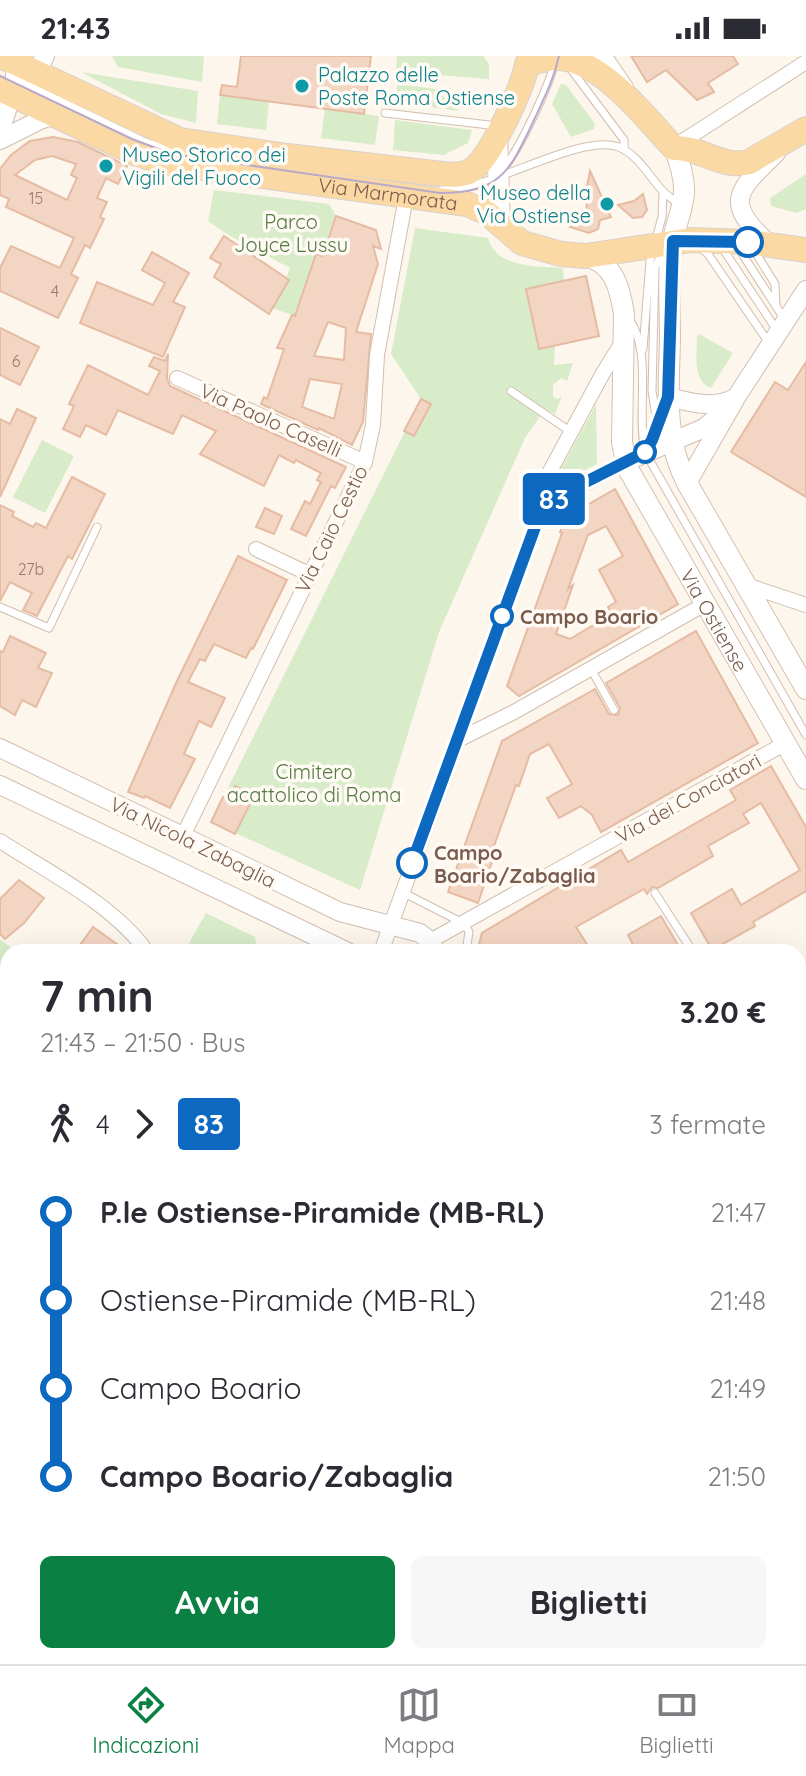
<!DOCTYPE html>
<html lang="it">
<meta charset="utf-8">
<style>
:root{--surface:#fff;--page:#f7f7f7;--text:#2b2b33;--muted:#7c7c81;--line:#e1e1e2;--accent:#0b8043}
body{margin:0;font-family:Quicksand,sans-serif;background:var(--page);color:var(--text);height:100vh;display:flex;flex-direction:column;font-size:30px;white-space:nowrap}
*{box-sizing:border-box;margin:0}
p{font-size:26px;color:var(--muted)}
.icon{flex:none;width:44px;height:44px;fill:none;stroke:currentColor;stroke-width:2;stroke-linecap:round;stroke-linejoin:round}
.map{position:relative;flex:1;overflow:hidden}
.details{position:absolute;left:0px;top:888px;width:806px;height:720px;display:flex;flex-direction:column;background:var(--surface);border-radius:24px 24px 0 0;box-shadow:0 8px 32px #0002}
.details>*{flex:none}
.badge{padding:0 16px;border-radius:6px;font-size:28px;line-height:52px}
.map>.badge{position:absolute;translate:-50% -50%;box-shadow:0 0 0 4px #fff}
.legs{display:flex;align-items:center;gap:12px;height:88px;padding:0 40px;font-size:26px}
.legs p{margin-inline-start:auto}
.overview{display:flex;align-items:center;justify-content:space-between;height:136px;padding:0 40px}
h1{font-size:44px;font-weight:700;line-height:60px}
.action{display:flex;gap:16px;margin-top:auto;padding:16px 40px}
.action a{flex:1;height:92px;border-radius:12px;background:var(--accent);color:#fff;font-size:32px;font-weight:700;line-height:92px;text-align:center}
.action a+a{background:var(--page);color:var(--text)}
ul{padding:0 40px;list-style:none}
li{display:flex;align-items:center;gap:28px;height:88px;font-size:30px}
li i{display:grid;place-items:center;width:12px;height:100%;margin:0 10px;background:currentColor}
li i::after{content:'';width:20px;height:20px;margin:-10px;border:6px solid;border-radius:50%;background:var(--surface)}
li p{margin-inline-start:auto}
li:first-child i{background:linear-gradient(#0000 50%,currentColor 0)}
li:last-child i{background:linear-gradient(currentColor 50%,#0000 0)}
.status{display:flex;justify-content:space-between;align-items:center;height:56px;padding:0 40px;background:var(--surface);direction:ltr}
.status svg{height:22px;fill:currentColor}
.tabs{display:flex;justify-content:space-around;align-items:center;height:112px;border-top:2px solid var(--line);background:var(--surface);font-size:22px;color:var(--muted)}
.tabs a{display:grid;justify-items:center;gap:4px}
.tabs .active{color:var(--accent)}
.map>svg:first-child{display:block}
.green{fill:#d8ecc9}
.building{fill:#f3d5c3;stroke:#e6bba3;stroke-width:2;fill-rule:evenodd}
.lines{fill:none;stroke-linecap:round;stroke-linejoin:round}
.service-casing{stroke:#d1beb0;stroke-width:9}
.minor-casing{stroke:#d1beb0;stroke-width:16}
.tertiary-casing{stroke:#d1beb0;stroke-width:20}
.secondary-casing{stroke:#d6c0b0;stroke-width:22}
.primary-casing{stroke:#dad1cd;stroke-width:26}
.service{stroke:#fff;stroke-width:7}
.minor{stroke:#fff;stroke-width:14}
.tertiary{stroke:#fff;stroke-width:18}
.secondary{stroke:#fff;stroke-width:20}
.primary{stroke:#fbd9a5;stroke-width:24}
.tram{stroke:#b9a8c9;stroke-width:2}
.rail-casing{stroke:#b9a8c9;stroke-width:7}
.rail{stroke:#fffaf3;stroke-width:4;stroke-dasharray:12;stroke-linecap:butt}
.line-1-casing{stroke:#fff;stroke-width:18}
.line-1{stroke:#0c69bf;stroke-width:12}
.culture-dot{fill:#0f9aa8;stroke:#fffaf3;stroke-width:3}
.stop-1-dot{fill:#fff;stroke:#0c69bf;stroke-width:4}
.labels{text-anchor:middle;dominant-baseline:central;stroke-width:7;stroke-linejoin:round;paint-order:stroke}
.number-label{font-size:16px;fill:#987a6a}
.culture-label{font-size:20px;fill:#0d838f;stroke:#fffaf3;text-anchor:start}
.street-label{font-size:20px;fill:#7a5c4d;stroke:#fffaf3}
.park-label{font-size:20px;fill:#537a41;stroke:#fffaf3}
.stop-label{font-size:20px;font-weight:bold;fill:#7a5c4d;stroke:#fffaf3;text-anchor:start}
</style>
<div class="status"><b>21:43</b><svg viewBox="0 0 49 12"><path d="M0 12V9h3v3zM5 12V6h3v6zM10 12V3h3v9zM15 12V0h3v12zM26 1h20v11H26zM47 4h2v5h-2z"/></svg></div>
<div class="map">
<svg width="806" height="1608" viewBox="0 0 806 1608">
<rect width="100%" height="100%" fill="#fdf6ec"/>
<g class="green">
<path d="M 112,0 L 204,0 L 202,26 L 118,11 Z"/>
<path d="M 397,0 L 483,0 L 489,8 L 489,23 L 396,16 Z"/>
<path d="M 81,16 L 198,35 L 196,67 L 161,58 Z"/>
<path d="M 397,28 L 435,33 L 459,55 L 396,46 Z"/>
<path d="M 561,28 L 566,29 L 595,68 L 594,73 L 571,81 L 552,48 Z"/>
<path d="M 220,39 L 269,46 L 266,74 L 217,68 Z"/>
<path d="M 325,52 L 379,60 L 375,89 L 321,82 Z"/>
<path d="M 395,64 L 472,74 L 468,87 L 444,99 L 393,94 Z"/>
<path d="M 806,118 L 806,153 L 797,157 L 771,150 L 770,142 Z"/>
<path d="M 214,134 L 329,148 L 336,160 L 323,200 L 316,198 L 295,260 L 272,252 L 289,224 L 286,222 L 290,212 L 230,180 L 208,165 Z"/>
<path d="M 415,172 L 488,182 C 497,213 537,210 563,212 L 564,225 L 526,234 L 539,293 L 555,290 L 554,309 L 573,307 L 567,325 L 561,322 L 553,329 L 553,341 L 558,343 L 562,340 L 555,358 L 545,353 L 525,382 L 439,576 L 360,834 L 211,766 L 421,343 L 391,298 Z"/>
<path d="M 699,278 L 733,297 L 711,332 C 692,325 697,297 697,280 Z"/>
<path d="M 596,349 L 597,408 L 555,429 L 553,427 Z"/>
<path d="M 42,384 L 74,400 L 45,457 L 13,441 Z"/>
<path d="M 206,857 L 255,881 L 257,891 L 264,892 L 271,896 L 184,896 Z"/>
<path d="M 0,883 L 16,896 L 8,896 L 8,1093 L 1,1094 Z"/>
</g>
<g class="building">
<path d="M 241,0 L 371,0 L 364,58 L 220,39 L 222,29 L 237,31 Z"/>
<path d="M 631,0 L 733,0 L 738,8 L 708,27 L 714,36 L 697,44 L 666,14 L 647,26 Z"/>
<path d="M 53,81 L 78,86 L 127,110 L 118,128 L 106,122 L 97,142 L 107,146 L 100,161 L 104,163 L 90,192 L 85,189 L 71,218 L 78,222 L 58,262 L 0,235 L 0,212 L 11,190 L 60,212 L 74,182 L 6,151 L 9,143 L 0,139 L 0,113 L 11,99 L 30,85 ZM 52,100 L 76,108 L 71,119 L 77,122 L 67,144 L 15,119 L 35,104 Z"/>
<path d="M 590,115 L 611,161 L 600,164 L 598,173 L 589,177 L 570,171 L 574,163 L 587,157 L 586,136 Z"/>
<path d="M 643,138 L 647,154 L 642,161 L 633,162 L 618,149 L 634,145 Z"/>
<path d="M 336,160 L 376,174 L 381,193 L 373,190 L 378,208 L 356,276 L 371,278 L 363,366 L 352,389 L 319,372 L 318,374 L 261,348 L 264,341 L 267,343 L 284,293 L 277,292 L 292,259 L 295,260 L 316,198 L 323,200 ZM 328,266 L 346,272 L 344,304 L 314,300 ZM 310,323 L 342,328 L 334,363 L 302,351 Z"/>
<path d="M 224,180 L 289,224 L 269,258 L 214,221 L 221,208 L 210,202 Z"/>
<path d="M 152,196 L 189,217 L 173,246 L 185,251 L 163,301 L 80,267 L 97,226 L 153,249 L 165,227 L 142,214 Z"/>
<path d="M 586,220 L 599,280 L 539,293 L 526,233 Z"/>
<path d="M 0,272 L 39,291 L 20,329 L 0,319 Z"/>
<path d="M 168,298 L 167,322 L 170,330 L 346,411 L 335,432 L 331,430 L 306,480 L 291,473 L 305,445 L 310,448 L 321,426 L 317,424 L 321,417 L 296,404 L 294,407 L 279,399 L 264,430 L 200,398 L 216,375 L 182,359 L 173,378 L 118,354 L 106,379 L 86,369 L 80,381 L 63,373 L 74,350 L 69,348 L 88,309 L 148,339 L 160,315 L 149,310 L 154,301 L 165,305 Z"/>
<path d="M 806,306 L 806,441 L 731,396 L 775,326 L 788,334 Z"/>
<path d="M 421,343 L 431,348 L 414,380 L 404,375 Z"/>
<path d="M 17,353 L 36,362 L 0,441 L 0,363 L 10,368 Z"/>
<path d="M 72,421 L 105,438 L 72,503 L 68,500 L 37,560 L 23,554 L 32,537 L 10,526 L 0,545 L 0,449 L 14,456 L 12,460 L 33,471 L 36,467 L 46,472 Z"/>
<path d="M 615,433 L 678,548 L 519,640 L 507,630 L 562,477 L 560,476 L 566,461 ZM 606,470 L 623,500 L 599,514 L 616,546 L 608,551 L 612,558 L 570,583 L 556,578 L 573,529 L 568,533 L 588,479 Z"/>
<path d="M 265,452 L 282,460 L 274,478 L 256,471 Z"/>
<path d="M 238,500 L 287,524 L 253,593 L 251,592 L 246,602 L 214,588 L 205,605 L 200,603 L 188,626 L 225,642 L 211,671 L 199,665 L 184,698 L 195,703 L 170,752 L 145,740 L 144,742 L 128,736 L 177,625 Z"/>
<path d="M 696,575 L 758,687 L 601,776 L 592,759 L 581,750 L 559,762 L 547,742 L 572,728 L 549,688 L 530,698 L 519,730 L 516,729 L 490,801 L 493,803 L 478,847 L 448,836 L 502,685 L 595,633 L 609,658 L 618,659 L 620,652 L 606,627 Z"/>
<path d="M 10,580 L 46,597 L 38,612 L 52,617 L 36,651 L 22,644 L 15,659 L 0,650 L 0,595 L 3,596 Z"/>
<path d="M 771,710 L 806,771 L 806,835 L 753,866 L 755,870 L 712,894 L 691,857 L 732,833 L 741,849 L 800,814 L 761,747 L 743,758 L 749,767 L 708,790 L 713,800 L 658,832 L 652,831 L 647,838 L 644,833 L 576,871 L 592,896 L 477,896 L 482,877 L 621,794 L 628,806 L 736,744 L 730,734 Z"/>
<path d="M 235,730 L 254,740 L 235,778 L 211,766 L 223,741 L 228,744 Z"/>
<path d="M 19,824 L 44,842 L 24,867 L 5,883 L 0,878 L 0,843 Z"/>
<path d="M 661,860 L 682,896 L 637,896 L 628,879 Z"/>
<path d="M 93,871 L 128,896 L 75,896 Z"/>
</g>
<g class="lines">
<defs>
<g id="service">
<path d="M 570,12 L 624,84 L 624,93"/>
<path d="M 27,29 L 145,86 L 174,95 L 220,102"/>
<path d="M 385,57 L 498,70"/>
<path d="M 503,113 C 520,93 548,32 555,6"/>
<path d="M 442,134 C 491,135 584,74 621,92 C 646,104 654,135 679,147"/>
<path d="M 721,190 L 778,276"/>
<path d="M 737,190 L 785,264"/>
<path d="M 752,191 L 775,228 L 776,250"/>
<path d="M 702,193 L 708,198 L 769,287"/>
<path d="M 664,194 L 655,211 L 652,335 L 655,354 L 664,373"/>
<path d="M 629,263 C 653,295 636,356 645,396 L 806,679"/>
<path d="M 643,293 L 650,205 L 662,161 L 663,137"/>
<path d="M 511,335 L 571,376"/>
<path d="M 648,391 L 661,362"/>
<path d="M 0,551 L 49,572 L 97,471"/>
<path d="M 591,613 L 614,654"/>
<path d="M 402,836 L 465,868 L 469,876 L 466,896"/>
<path d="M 655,837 L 693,896"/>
<path d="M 0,1233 L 8,1237"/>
<path d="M 17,1608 L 20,1600"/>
<path d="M 281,1608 L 291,1600"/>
</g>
<g id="minor">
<path d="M 675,90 L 806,6"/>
<path d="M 177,322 L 365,406"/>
<path d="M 539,453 L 625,406"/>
<path d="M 256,493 L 309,518"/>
<path d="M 746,529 L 806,549"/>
<path d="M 458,684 L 514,656 L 705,548"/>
<path d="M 182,782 L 365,406 L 373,369 L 377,299 L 406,141"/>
<path d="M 0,785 C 48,816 114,849 147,896"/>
<path d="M 430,885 L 786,687"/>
<path d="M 381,896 L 535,471 L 542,436 L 549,417 L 603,317 L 623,285"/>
<path d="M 798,952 L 806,945"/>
<path d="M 0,1125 L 8,1128"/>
<path d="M 798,1396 L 806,1389"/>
<path d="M 798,1528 L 806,1539"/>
<path d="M 636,1608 L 642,1600"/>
</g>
<g id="tertiary">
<path d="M 12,39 L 36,18 L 45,0"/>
<path d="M 0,75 L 12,39 L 18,0"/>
<path d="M 0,84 L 40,64 L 55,59"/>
<path d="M 770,189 C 722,146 737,135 776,97"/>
<path d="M 668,341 C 691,346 713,354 735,342"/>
<path d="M 625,406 L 704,372 L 725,354"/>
<path d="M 687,427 L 737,340 L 806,234"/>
<path d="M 0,692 L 340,856 L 420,877 L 430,885 L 436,896"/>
<path d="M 0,729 L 348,896"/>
<path d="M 798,1196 L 806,1202"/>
</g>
<g id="secondary">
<path d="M 601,0 L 623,32"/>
<path d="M 497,79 L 500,170"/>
<path d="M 674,92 C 697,149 674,152 670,204 C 668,230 670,257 670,283 C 669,332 663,382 687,427 L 806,633"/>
<path id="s1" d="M 586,200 C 614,207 620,232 624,258 L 622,386 L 627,411 L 806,723"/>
<path d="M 798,1247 L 806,1241"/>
<path d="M 338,1608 L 347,1600"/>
</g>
<g id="primary">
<path d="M 1,0 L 180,84 L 287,100 L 442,118 C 452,119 463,120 472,114 C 491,101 523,31 527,8 C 537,6 548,1 558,2 C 601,3 646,62 674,92 C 701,91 721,113 749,106 L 806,73"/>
<path id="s2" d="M 0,33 L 137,98 L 166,107 L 467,148 L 487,157 L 522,187 L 561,198 L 586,200 L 691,184 L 748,186 L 806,194"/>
</g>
</defs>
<use href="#service" class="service-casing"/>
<use href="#minor" class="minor-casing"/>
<use href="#tertiary" class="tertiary-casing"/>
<use href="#secondary" class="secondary-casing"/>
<use href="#primary" class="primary-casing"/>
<use href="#service" class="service"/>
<use href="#minor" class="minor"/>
<use href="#tertiary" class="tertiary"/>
<use href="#secondary" class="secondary"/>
<use href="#primary" class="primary"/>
<path class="tram" d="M 0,20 L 132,83 L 172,98 L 440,137 C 502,137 510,114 534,64 C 544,42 554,23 559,0"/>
<defs>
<g id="rail">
<path d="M 798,1001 L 806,995"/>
<path d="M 798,1025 L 806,1018"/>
<path d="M 798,1045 L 806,1038"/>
<path d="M 96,1608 L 105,1600"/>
<path d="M 123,1608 L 132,1600"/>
<path d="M 148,1608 L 157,1600"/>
<path d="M 172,1608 L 181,1600"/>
</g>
</defs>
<use href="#rail" class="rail-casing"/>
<use href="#rail" class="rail"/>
</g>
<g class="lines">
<defs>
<path id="line-1" d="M 412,807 L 535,471 L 539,453 L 566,436 L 645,396 L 652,384 L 668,341 L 673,185 L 748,186"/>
</defs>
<use href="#line-1" class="line-1-casing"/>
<use href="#line-1" class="line-1"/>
</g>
<g class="culture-dot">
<circle cx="302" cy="30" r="8"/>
<circle cx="106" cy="110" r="8"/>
<circle cx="607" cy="148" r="8"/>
</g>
<g class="stop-1-dot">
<circle cx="748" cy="186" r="14"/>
<circle cx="645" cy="396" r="10"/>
<circle cx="502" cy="560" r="10"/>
<circle cx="412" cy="807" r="14"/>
</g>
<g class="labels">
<g class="number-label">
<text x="36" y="142">15</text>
<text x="55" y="235">4</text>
<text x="16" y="305">6</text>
<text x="31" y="513">27b</text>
</g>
<g class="culture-label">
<text x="318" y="18">Palazzo delle<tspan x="318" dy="23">Poste Roma Ostiense</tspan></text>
<text x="122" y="98">Museo Storico dei<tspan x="122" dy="23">Vigili del Fuoco</tspan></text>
<text x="591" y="136" text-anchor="end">Museo della<tspan x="591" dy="23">Via Ostiense</tspan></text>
</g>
<g class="street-label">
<text stroke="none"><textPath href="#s2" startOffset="406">Via Marmorata</textPath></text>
<text transform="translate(271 364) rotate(24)">Via Paolo Caselli</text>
<text transform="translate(331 473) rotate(-64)">Via Caio Cestio</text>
<text stroke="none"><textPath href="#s1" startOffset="404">Via Ostiense</textPath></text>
<text transform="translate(688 742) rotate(-29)">Via dei Conciatori</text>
<text transform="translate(193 786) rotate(26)">Via Nicola Zabaglia</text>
</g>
<g class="park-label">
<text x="291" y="165">Parco<tspan x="291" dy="23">Joyce Lussu</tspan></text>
<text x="314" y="715">Cimitero<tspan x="314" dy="23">acattolico di Roma</tspan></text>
</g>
<g class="stop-label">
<text x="520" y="560">Campo Boario</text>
<text x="434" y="796">Campo<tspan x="434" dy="23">Boario/Zabaglia</tspan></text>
</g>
</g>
</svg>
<b class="badge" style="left:554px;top:443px;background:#0c69bf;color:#fff">83</b>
<section class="details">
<div class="overview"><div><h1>7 min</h1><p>21:43 – 21:50 · Bus</p></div><b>3.20 €</b></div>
<div class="legs"><svg class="icon" aria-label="walk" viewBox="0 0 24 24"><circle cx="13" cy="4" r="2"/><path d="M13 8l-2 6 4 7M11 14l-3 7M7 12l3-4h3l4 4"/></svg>4<svg class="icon" aria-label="forward" viewBox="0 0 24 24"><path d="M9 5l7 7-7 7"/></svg><b class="badge" style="background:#0c69bf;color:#fff">83</b><p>3 fermate</p></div>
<ul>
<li><i style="color:#0c69bf"></i><b>P.le Ostiense-Piramide (MB-RL)</b><p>21:47</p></li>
<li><i style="color:#0c69bf"></i><span>Ostiense-Piramide (MB-RL)</span><p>21:48</p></li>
<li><i style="color:#0c69bf"></i><span>Campo Boario</span><p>21:49</p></li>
<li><i style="color:#0c69bf"></i><b>Campo Boario/Zabaglia</b><p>21:50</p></li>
</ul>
<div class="action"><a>Avvia</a><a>Biglietti</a></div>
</section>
</div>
<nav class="tabs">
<a class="active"><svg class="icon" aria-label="directions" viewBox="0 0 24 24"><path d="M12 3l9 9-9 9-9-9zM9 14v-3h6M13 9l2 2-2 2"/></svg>Indicazioni</a>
<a><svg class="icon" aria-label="map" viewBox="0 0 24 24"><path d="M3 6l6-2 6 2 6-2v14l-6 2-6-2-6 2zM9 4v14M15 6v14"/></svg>Mappa</a>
<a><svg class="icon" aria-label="tickets" viewBox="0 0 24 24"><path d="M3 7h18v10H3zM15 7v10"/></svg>Biglietti</a>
</nav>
